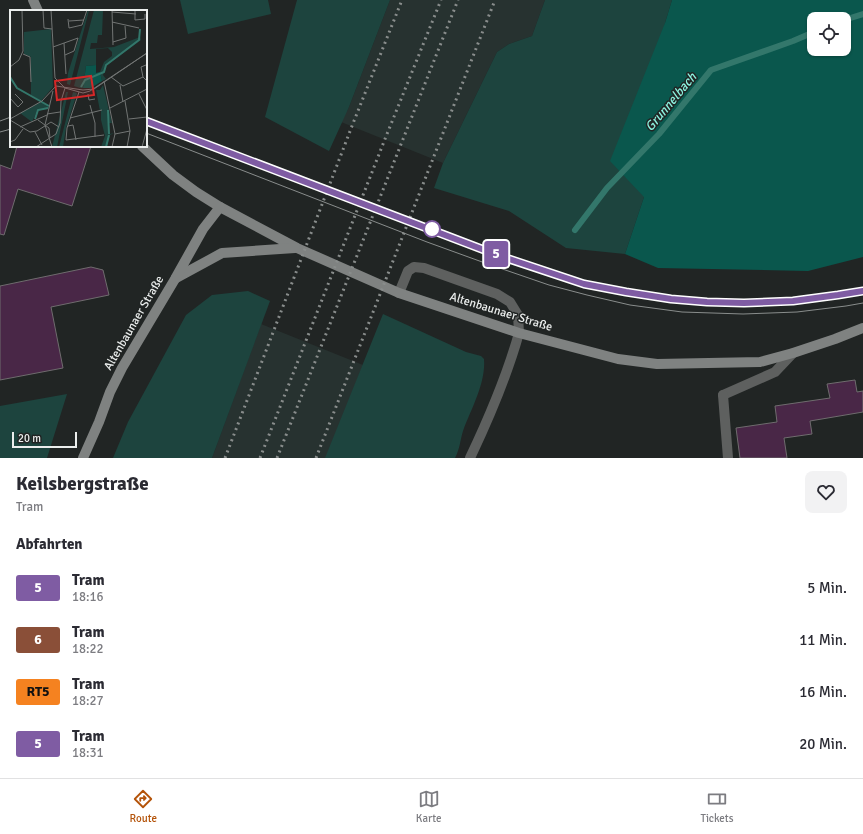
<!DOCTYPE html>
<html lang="de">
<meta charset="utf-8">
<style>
:root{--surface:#fff;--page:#f2f2f3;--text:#2b2b33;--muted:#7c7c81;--line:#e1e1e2;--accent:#b45309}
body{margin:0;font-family:Signika,sans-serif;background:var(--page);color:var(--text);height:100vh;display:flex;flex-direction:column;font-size:15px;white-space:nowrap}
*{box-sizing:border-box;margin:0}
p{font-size:13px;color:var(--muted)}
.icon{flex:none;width:22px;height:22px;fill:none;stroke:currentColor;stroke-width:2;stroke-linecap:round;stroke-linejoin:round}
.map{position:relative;height:458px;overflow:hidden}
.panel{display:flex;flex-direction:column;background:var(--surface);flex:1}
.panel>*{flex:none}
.badge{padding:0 8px;border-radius:3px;font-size:14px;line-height:26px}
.buttons{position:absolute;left:807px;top:12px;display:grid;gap:8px}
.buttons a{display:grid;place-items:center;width:44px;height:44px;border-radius:8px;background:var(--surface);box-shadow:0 1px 3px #0004;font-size:20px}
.scale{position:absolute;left:12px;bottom:10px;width:65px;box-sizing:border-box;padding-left:4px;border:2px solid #ebeeed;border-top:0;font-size:11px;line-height:14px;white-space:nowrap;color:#ebeeed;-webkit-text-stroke:3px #212524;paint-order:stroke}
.map>.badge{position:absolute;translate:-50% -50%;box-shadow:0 0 0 2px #fff}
h2{padding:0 16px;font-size:15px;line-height:36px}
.round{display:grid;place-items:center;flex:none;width:42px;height:42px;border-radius:8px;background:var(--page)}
.headline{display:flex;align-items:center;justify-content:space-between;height:68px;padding:0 16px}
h1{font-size:19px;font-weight:700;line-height:30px}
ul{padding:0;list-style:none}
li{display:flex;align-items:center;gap:12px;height:52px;padding:0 16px}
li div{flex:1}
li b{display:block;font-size:15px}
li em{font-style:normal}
li .badge{min-width:44px;font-weight:700;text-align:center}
.dock{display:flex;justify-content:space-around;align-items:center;height:56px;border-top:1px solid var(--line);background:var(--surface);font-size:11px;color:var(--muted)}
.dock a{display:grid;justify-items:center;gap:2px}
.dock .selected{color:var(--accent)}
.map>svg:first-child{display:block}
.built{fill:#273230}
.green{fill:#1d443e}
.forest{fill:#0a574d;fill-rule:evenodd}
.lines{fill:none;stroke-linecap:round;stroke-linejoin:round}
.stream{stroke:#33776b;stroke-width:6}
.building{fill:#492747;stroke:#6f6c6e}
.lane{stroke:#5e605f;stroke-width:10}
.street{stroke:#5e605f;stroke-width:10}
.secondary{stroke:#7f8281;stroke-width:10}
.tram{stroke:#898d8c;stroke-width:1}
.rail{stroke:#898d8c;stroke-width:3;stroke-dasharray:2 4;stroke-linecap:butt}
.line-casing{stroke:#fff;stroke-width:9}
.line{stroke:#7f5ca3;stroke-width:6}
.stop-dot{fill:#fff;stroke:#7f5ca3;stroke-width:2}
.labels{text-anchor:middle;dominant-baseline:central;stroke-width:3;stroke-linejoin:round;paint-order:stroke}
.street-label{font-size:12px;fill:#ebeeed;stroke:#212524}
.water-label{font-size:13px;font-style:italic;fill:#8cf3e0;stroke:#212524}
.inset-river{fill:none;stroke:#33776b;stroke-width:2}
.inset-road{fill:none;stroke:#727574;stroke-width:1}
.view{fill:#d62828;fill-opacity:0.15;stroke:#d62828;stroke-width:2}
.inset-edge{fill:none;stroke:#ebeeed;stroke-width:2}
</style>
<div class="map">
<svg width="863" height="458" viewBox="0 0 863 458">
<rect width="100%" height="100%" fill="#212524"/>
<g class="built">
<path d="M 390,0 L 545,0 L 532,36 L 509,44 L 497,52 L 443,163 L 341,122 L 349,107 Z"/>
<path d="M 261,324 L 363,365 L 326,458 L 212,458 Z"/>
</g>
<g class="green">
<path d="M 180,0 L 268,0 L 271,14 L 188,34 Z"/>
<path d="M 297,0 L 390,0 L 349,107 L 329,151 L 265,117 Z"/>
<path d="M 545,0 L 672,0 L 665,23 L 644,197 L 625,254 L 566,248 L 509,211 L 434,188 L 443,163 L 497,52 L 509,44 L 532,36 Z"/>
<path d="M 248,291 L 270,301 L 212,458 L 113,458 L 128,422 L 186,315 L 212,295 Z"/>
<path d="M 383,314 L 466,352 L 481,356 L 484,359 C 486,383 471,409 463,431 C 460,441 460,448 455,458 L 325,458 Z"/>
<path d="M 67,394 L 47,458 L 0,458 L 0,406 Z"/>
</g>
<path class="forest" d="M 672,0 L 863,0 L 863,257 L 808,271 L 658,268 L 625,254 L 644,197 L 610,161 L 665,23 ZM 814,19 L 844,19 L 844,49 L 814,49 Z"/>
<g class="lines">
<g class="stream">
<path d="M 844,20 L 863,14"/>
<path d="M 575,230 L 607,188 L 659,134 L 711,70 L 793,41 L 814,32"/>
</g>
</g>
<g class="building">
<path d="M 17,146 L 91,146 L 72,206 L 18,189 L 4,235 L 0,234 L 0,165 L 11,169 Z"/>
<path d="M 91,267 L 103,270 L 109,295 L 51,307 L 63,368 L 0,380 L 0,286 Z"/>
<path d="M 855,380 L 857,392 L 863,391 L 863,412 L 810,421 L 812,434 L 784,438 L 787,458 L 740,458 L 736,428 L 777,422 L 775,406 L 830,398 L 827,384 Z"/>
</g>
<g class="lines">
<g class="lane">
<path d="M 399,293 L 408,271 L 414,267 L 424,268 L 497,294 L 510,302 L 518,315 L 519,333"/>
<path d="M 723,395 L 775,372 L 793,353"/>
</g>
<g class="street">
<path d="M 723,395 L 728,458"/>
<path d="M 470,458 C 489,418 507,376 519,333"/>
</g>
<g class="secondary">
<path d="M 33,0 L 38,11"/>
<path d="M 142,146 L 173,175 L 196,192 L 220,207 L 297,248 L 399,293 L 519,333 L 618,359 L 657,364 L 760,362 L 793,353 L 835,339 L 863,328"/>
<path d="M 176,278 L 222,253 L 295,248"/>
<path d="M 83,458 L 99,422 L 110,392 L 122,368 L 175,279 L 203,229 L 220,207"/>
</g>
<g class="tram">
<path d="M 0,121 L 11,117"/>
<path d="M 146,121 L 500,256 L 584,284 L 626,292 L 671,299 L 707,302 L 744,303 L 793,301 L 838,295 L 863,291"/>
<path d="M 0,132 L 11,129"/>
<path d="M 146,133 L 427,242 L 485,263 L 549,285 L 587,295 L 630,305 L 682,312 L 743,314 L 797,312 L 846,306 L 863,303"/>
</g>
<g class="rail">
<path d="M 225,458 L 352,126 L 402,0"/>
<path d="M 260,458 L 385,139 L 441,0"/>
<path d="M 277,458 L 458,0"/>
<path d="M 316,458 L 495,0"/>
</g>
</g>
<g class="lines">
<defs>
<path id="line" d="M 146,121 L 500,256 L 584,284 L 626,292 L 671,299 L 707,302 L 744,303 L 793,301 L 838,295 L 863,291"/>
</defs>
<use href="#line" class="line-casing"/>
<use href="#line" class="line"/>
</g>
<circle class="stop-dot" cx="432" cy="229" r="8"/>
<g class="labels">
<g class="street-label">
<text transform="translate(501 312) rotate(17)">Altenbaunaer Straße</text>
<text transform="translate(134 323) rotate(-60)">Altenbaunaer Straße</text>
</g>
<g class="water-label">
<text transform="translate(671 102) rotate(-50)">Grunnelbach</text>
</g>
</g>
<g transform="translate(10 10)">
<rect width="137" height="137" fill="#212524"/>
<path d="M 78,0 L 79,0 L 60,75 L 57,74 L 58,63 ZM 84,0 L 93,0 L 92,25 L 88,25 L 87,33 L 81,33 L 80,39 L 104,37 L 130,27 L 131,30 L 96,56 L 93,65 L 96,69 L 92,71 L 90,62 L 94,52 L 102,46 L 102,42 L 98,38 L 86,39 L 86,55 L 76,56 L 73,78 L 70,78 L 64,76 ZM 41,19 L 43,77 L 31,91 L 21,85 L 21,47 L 14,44 L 14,22 ZM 93,75 L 102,113 L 98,113 L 100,124 L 104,123 L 100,125 L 97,137 L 91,137 L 95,126 L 91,110 L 91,101 L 94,100 L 90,101 L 86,80 L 90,80 ZM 56,82 L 58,82 L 47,137 L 42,137 ZM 63,82 L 67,83 L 56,118 L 53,137 L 49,137 ZM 31,92 L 40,96 L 39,98 L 27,101 L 22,112 L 10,103 Z" fill="#1d443e"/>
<path d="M 86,55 L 86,63 L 90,62 L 92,71 L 81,78 L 73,78 L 76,56 Z" fill="#0a574d"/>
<path class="inset-river" d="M 0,67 L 7,78 L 39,96M 71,77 L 75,70 L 94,62 L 96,55 L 129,30 L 130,19M 98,100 L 99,124M 25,109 L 28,100 L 38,98M 96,137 L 99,125"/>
<path class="inset-road" d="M 33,0 L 34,18 L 42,19M 41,0 L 45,68 L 55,78 L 73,83 L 80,81 L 137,43M 102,0 L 103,35M 125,0 L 125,10 L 135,9 L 135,4M 102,2 L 126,4M 58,9 L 59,18 L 72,15 L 77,0M 59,11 L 74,10M 102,12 L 129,18M 103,32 L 116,28 L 115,16M 54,33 L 56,64M 43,37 L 68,28M 13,44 L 20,47 L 21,72M 55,45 L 64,41 L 68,28M 0,57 L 9,50 L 13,41 L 12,0M 101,67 L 113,76 L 133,67 L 137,71M 133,67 L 131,57 L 136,55M 94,71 L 105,124 L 102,137M 110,75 L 113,92M 69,82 L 57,118 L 56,130 L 94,125M 78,84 L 79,90 L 85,89M 129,84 L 137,100M 0,88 L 8,97 L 13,92 L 5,84M 115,91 L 120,121 L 117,137M 80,95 L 85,113 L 85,127M 100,98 L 137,79M 37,104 L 50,102M 60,108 L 92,100M 0,109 L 32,91 L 46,76 L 73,80 L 84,79 L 137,43M 119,109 L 137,107M 0,110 L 20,122 L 27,121 L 41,112 L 49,117M 28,110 L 39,118 L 40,128M 58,116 L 63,115 L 66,130M 10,117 L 37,105M 25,122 L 32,135M 105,124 L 120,121M 0,132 L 5,130 L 13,119M 26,137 L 46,124 L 50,113 L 51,91 L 55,78M 42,137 L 35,115 L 43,81M 132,137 L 137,119"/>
<path class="view" d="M 81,66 L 84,85 L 47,90 L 45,71 Z"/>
<rect width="137" height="137" class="inset-edge"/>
</g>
</svg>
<div class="buttons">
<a><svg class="icon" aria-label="locate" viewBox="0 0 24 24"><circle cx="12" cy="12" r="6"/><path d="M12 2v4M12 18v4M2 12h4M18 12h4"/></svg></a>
</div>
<div class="scale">20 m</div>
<b class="badge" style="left:496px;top:254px;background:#7f5ca3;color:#fff">5</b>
</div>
<section class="panel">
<div class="headline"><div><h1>Keilsbergstraße</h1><p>Tram</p></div><a class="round"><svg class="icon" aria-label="heart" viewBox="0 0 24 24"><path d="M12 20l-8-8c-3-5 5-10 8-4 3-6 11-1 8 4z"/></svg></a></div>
<h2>Abfahrten</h2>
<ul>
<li><span class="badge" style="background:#7f5ca3;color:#fff">5</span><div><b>Tram</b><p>18:16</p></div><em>5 Min.</em></li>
<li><span class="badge" style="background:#8a4f38;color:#fff">6</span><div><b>Tram</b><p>18:22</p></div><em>11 Min.</em></li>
<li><span class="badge" style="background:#f58220;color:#111">RT5</span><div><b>Tram</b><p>18:27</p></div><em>16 Min.</em></li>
<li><span class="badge" style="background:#7f5ca3;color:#fff">5</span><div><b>Tram</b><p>18:31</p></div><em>20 Min.</em></li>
</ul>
</section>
<nav class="dock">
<a class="selected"><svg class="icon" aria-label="directions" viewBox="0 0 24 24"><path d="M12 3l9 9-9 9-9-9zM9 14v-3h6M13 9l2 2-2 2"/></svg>Route</a>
<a><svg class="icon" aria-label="map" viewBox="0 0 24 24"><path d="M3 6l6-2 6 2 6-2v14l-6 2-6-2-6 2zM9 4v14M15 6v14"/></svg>Karte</a>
<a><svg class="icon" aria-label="tickets" viewBox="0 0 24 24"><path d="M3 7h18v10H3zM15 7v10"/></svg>Tickets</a>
</nav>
